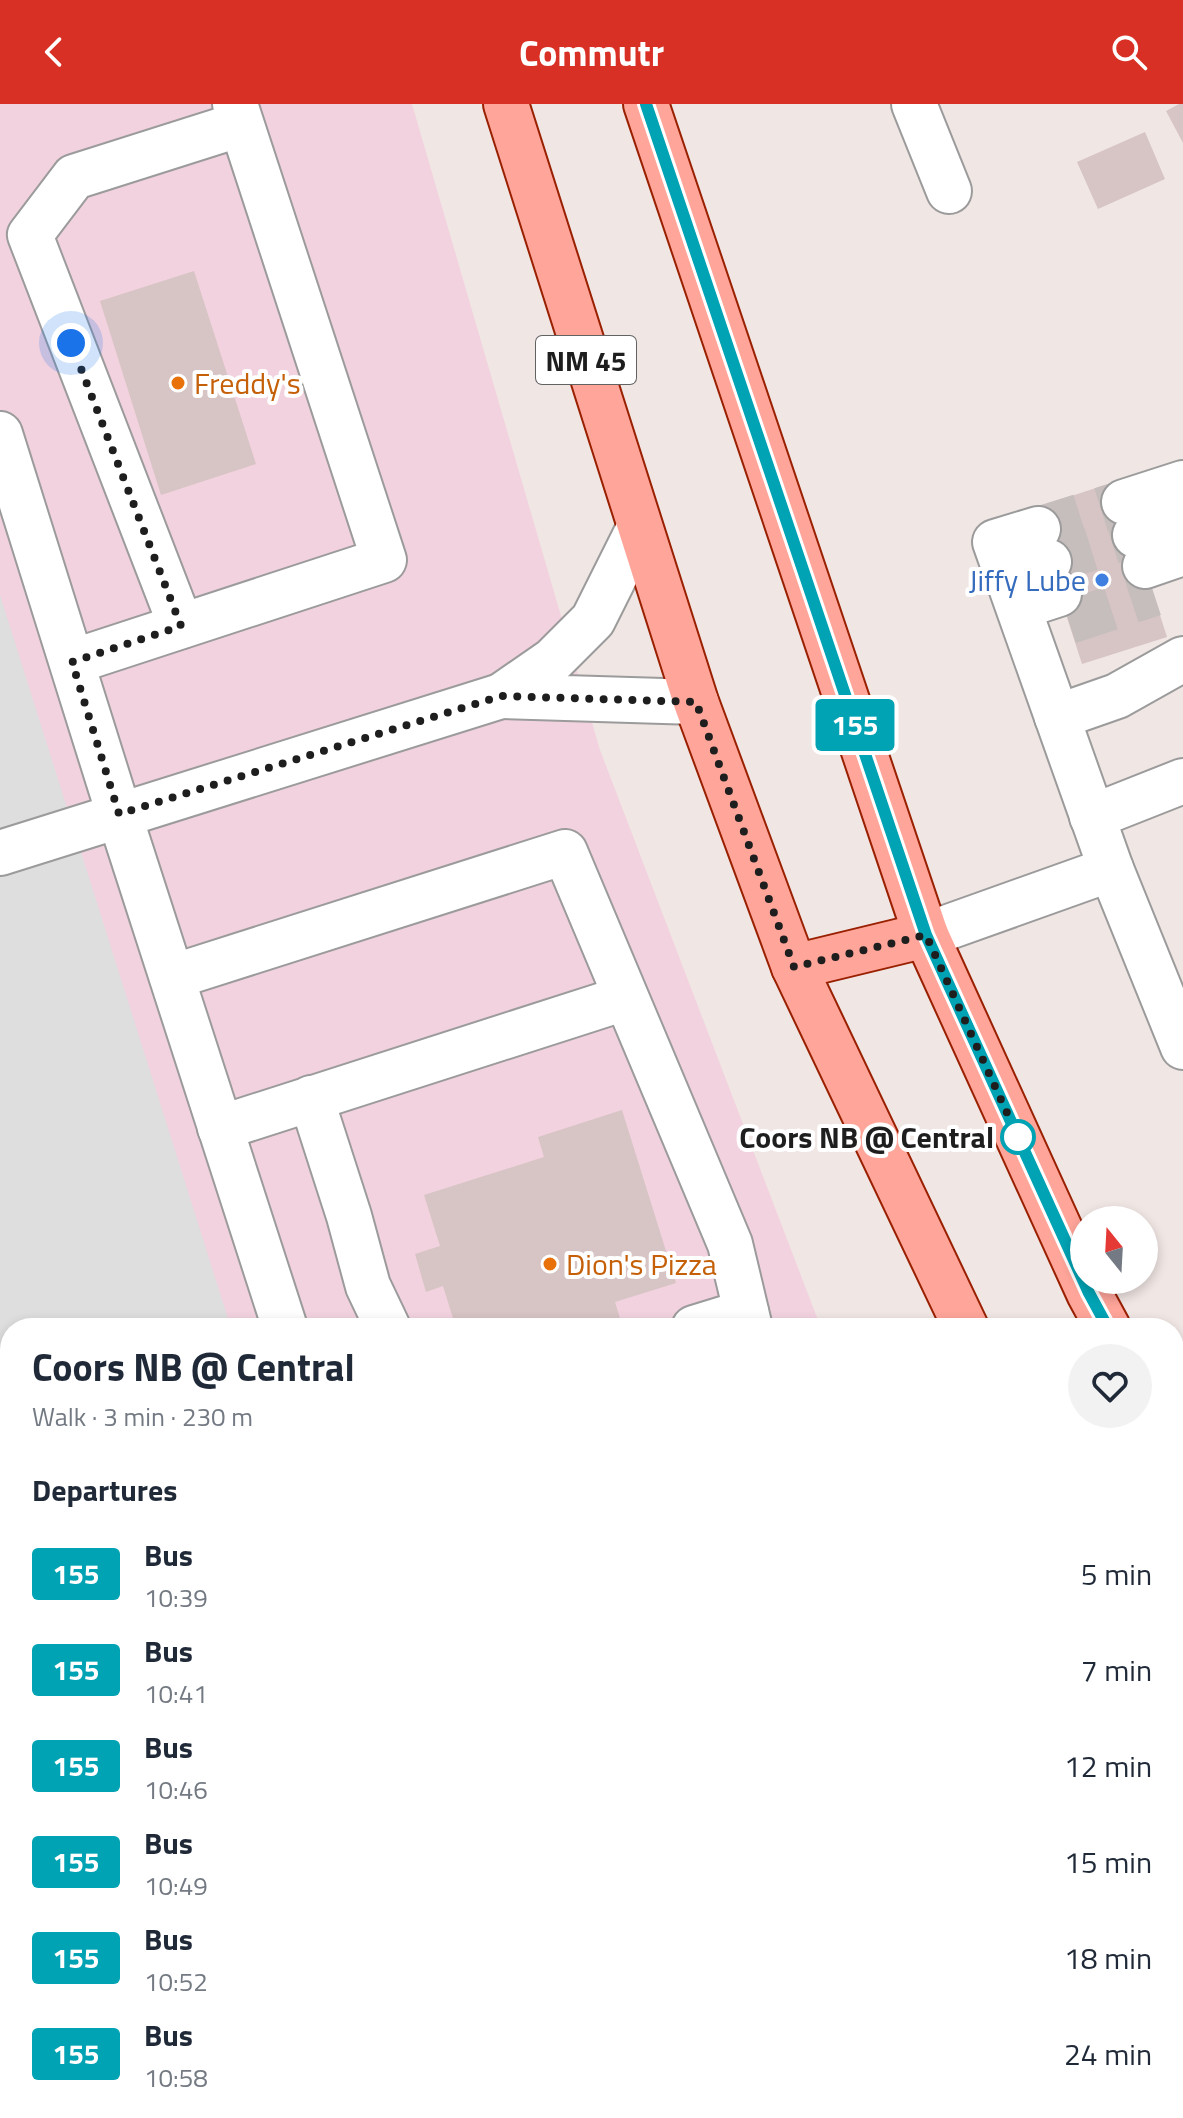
<!DOCTYPE html>
<meta charset="utf-8">
<style>
:root{--surface:#fff;--page:#f2f2f3;--text:#1f2937;--muted:#747a83;--accent:#d93025}
body{margin:0;font-family:"Titillium Web",sans-serif;background:var(--page);color:var(--text);height:100vh;display:flex;flex-direction:column;font-size:30px;white-space:nowrap}
*{box-sizing:border-box;margin:0}
p{font-size:26px;color:var(--muted)}
.icon{flex:none;width:44px;height:44px;fill:none;stroke:currentColor;stroke-width:2;stroke-linecap:round;stroke-linejoin:round}
.map{position:relative;flex:1;overflow:hidden}
.drawer{position:absolute;left:0px;top:1214px;width:1184px;height:800px;display:flex;flex-direction:column;background:var(--surface);border-radius:32px 32px 0 0;box-shadow:0 4px 12px #0003}
.drawer>*{flex:none}
.badge{padding:0 16px;border-radius:6px;font-size:28px;line-height:52px}
.needle{width:52px;rotate:342deg}
.buttons{position:absolute;left:1070px;top:1102px;display:grid;gap:16px}
.buttons a{display:grid;place-items:center;width:88px;height:88px;border-radius:50%;background:var(--surface);box-shadow:0 4px 12px #0003;font-size:40px}
.you{position:absolute;width:40px;height:40px;margin:-20px;border:6px solid #fff;border-radius:50%;background:#1a73e8;box-shadow:0 0 0 12px #1a73e833}
.map>.badge{position:absolute;translate:-50% -50%;box-shadow:0 0 0 4px #fff}
h2{padding:0 32px;font-size:30px;line-height:72px}
.round{display:grid;place-items:center;flex:none;width:84px;height:84px;border-radius:42px;background:var(--page)}
.overview{display:flex;align-items:center;justify-content:space-between;height:136px;padding:0 32px}
h1{font-size:38px;font-weight:700;line-height:60px}
ul{padding:0;list-style:none}
li{display:flex;align-items:center;gap:24px;height:96px;padding:0 32px}
li div{flex:1}
li b{display:block;font-size:30px}
li em{font-style:normal}
li .badge{min-width:88px;font-weight:700;text-align:center}
header{display:flex;justify-content:space-between;align-items:center;height:104px;padding:0 32px;background:var(--accent);color:#fff;font-size:36px;font-weight:700}
.map>svg:first-child{display:block}
.commercial{fill:#f2d2df}
.parking{fill:#dedede}
.building{fill:#d7c4c4}
.lines{fill:none;stroke-linecap:round;stroke-linejoin:round}
.minor-tunnel{stroke:#c6bebc;stroke-width:44;stroke-dasharray:44 22;stroke-linecap:butt}
.minor-casing{stroke:#9b9b9b;stroke-width:48}
.major-casing{stroke:#992000;stroke-width:48}
.path{stroke:#ff669c;stroke-width:5;stroke-dasharray:4 4;stroke-linecap:butt}
.minor{stroke:#fff;stroke-width:44}
.major{stroke:#ffa59a;stroke-width:44}
.line-casing{stroke:#fff;stroke-width:18}
.line{stroke:#00a3b4;stroke-width:12}
.walk{stroke:#1e1e1e;stroke-width:8;stroke-dasharray:0 14.4}
.food-dot{fill:#e8710a;stroke:#fff;stroke-width:3}
.shop-dot{fill:#3f7fe0;stroke:#fff;stroke-width:3}
.stop-dot{fill:#fff;stroke:#00a3b4;stroke-width:4}
.labels{text-anchor:middle;dominant-baseline:central;stroke-width:8;stroke-linejoin:round;paint-order:stroke}
.shield{fill:#fff;stroke:#626262;stroke-width:2}
.shield-label{font-size:28px;font-weight:bold;fill:#1e1e1e}
.food-label{font-size:30px;fill:#c56008;stroke:#fff;text-anchor:start}
.shop-label{font-size:30px;fill:#366cbe;stroke:#fff;text-anchor:end}
.stop-label{font-size:30px;font-weight:bold;fill:#1e1e1e;stroke:#fff;text-anchor:end}
</style>
<header><svg class="icon" aria-label="back" viewBox="0 0 24 24"><path d="M15 5l-7 7 7 7"/></svg>Commutr<svg class="icon" aria-label="search" viewBox="0 0 24 24"><circle cx="10" cy="10" r="6"/><path d="M15 15l6 6"/></svg></header>
<div class="map">
<svg width="1183" height="2014" viewBox="0 0 1183 2014">
<rect width="100%" height="100%" fill="#f0e6e4"/>
<path class="commercial" d="M 0,0 L 412,0 L 600,646 L 821,1224 L 10,1224 L 10,2004 L 727,2004 L 712,2014 L 0,2014 Z"/>
<path class="parking" d="M 0,491 L 231,1224 L 10,1224 L 10,2004 L 90,2004 L 58,2014 L 0,2014 Z"/>
<g class="building">
<path d="M 1179,0 L 1183,0 L 1183,39 L 1166,7 Z"/>
<path d="M 1145,28 L 1165,75 L 1098,105 L 1077,58 Z"/>
<path d="M 194,167 L 256,360 L 161,391 L 100,197 Z"/>
<path d="M 1117,377 L 1167,533 L 1082,560 L 1032,405 Z"/>
<path d="M 622,1006 L 676,1179 L 615,1198 L 623,1224 L 556,1224 L 553,1217 L 530,1224 L 456,1224 L 443,1182 L 426,1188 L 415,1150 L 440,1142 L 424,1091 L 544,1053 L 538,1033 Z"/>
</g>
<g class="lines">
<g class="minor-tunnel">
<path d="M 1038,425 L 1124,398"/>
<path d="M 1049,458 L 1135,431"/>
<path d="M 1069,518 L 1154,490"/>
</g>
<defs>
<g id="minor">
<path d="M 914,0 L 949,87"/>
<path d="M 0,330 L 119,710 L 285,1224"/>
<path d="M 1124,398 L 1183,379"/>
<path d="M 639,424 L 593,516 L 553,556 L 501,592 L 696,598"/>
<path d="M 1038,425 L 995,438 L 1111,765 L 1183,943"/>
<path d="M 1135,431 L 1183,416"/>
<path d="M 1145,462 L 1183,449"/>
<path d="M 1007,471 L 1049,458"/>
<path d="M 1019,503 L 1059,490"/>
<path d="M 181,522 L 30,131 L 74,73 L 241,20"/>
<path d="M 72,558 L 384,456 L 235,0"/>
<path d="M 1057,613 L 1117,592 L 1183,555"/>
<path d="M 1092,713 L 1183,677"/>
<path d="M 0,749 L 501,592"/>
<path d="M 926,831 L 1111,765"/>
<path d="M 172,873 L 565,748 L 730,1140 L 750,1224"/>
<path d="M 311,994 L 349,1112 L 368,1182 L 388,1224"/>
<path d="M 220,1024 L 625,894"/>
<path d="M 694,1224 L 746,1208"/>
<path d="M 284,2014 L 315,2004"/>
</g>
<g id="major">
<path d="M 506,0 L 696,598 L 794,863 L 966,1224"/>
<path d="M 646,0 L 926,831 L 1089,1189 L 1108,1224"/>
<path d="M 794,863 L 926,831"/>
<path d="M 1174,1349 L 1183,1366"/>
<path d="M 1174,1610 L 1183,1626"/>
<path d="M 1174,1798 L 1183,1793"/>
<path d="M 1174,1962 L 1183,1957"/>
<path d="M 846,2014 L 861,2004"/>
<path d="M 1090,2014 L 1107,2004"/>
</g>
</defs>
<use href="#minor" class="minor-casing"/>
<use href="#major" class="major-casing"/>
<g class="path">
<path d="M 1174,1690 L 1175,1689"/>
<path d="M 1174,1734 L 1180,1744"/>
</g>
<use href="#minor" class="minor"/>
<use href="#major" class="major"/>
</g>
<g class="lines">
<defs>
<path id="line" d="M 646,0 L 926,831 L 1089,1189 L 1108,1224"/>
</defs>
<use href="#line" class="line-casing"/>
<use href="#line" class="line"/>
<path class="walk" d="M 71,239 L 181,522 L 72,558 L 119,710 L 501,592 L 696,598 L 794,863 L 926,831 L 1018,1033"/>
</g>
<g class="food-dot">
<circle cx="178" cy="279" r="8"/>
<circle cx="550" cy="1160" r="8"/>
</g>
<circle class="shop-dot" cx="1102" cy="476" r="8"/>
<circle class="stop-dot" cx="1018" cy="1033" r="16"/>
<g class="labels">
<rect class="shield" x="536" y="232" width="100" height="48" rx="6"/>
<g class="shield-label">
<text x="586" y="256">NM 45</text>
</g>
<g class="food-label">
<text x="194" y="279">Freddy's</text>
<text x="566" y="1160">Dion's Pizza</text>
</g>
<g class="shop-label">
<text x="1086" y="476">Jiffy Lube</text>
</g>
<g class="stop-label">
<text x="994" y="1033">Coors NB @ Central</text>
</g>
</g>
</svg>
<div class="buttons">
<a><svg class="needle" viewBox="-14 -14 28 28"><path d="M0-13l5 13h-10z" fill="#e53935"/><path d="M0 13l5-13h-10z" fill="#747a83"/></svg></a>
</div>
<div class="you" style="left:71px;top:239px"></div>
<b class="badge" style="left:855px;top:621px;background:#00a3b4;color:#fff">155</b>
<section class="drawer">
<div class="overview"><div><h1>Coors NB @ Central</h1><p>Walk · 3 min · 230 m</p></div><a class="round"><svg class="icon" aria-label="heart" viewBox="0 0 24 24"><path d="M12 20l-8-8c-3-5 5-10 8-4 3-6 11-1 8 4z"/></svg></a></div>
<h2>Departures</h2>
<ul>
<li><span class="badge" style="background:#00a3b4;color:#fff">155</span><div><b>Bus</b><p>10:39</p></div><em>5 min</em></li>
<li><span class="badge" style="background:#00a3b4;color:#fff">155</span><div><b>Bus</b><p>10:41</p></div><em>7 min</em></li>
<li><span class="badge" style="background:#00a3b4;color:#fff">155</span><div><b>Bus</b><p>10:46</p></div><em>12 min</em></li>
<li><span class="badge" style="background:#00a3b4;color:#fff">155</span><div><b>Bus</b><p>10:49</p></div><em>15 min</em></li>
<li><span class="badge" style="background:#00a3b4;color:#fff">155</span><div><b>Bus</b><p>10:52</p></div><em>18 min</em></li>
<li><span class="badge" style="background:#00a3b4;color:#fff">155</span><div><b>Bus</b><p>10:58</p></div><em>24 min</em></li>
</ul>
</section>
</div>
